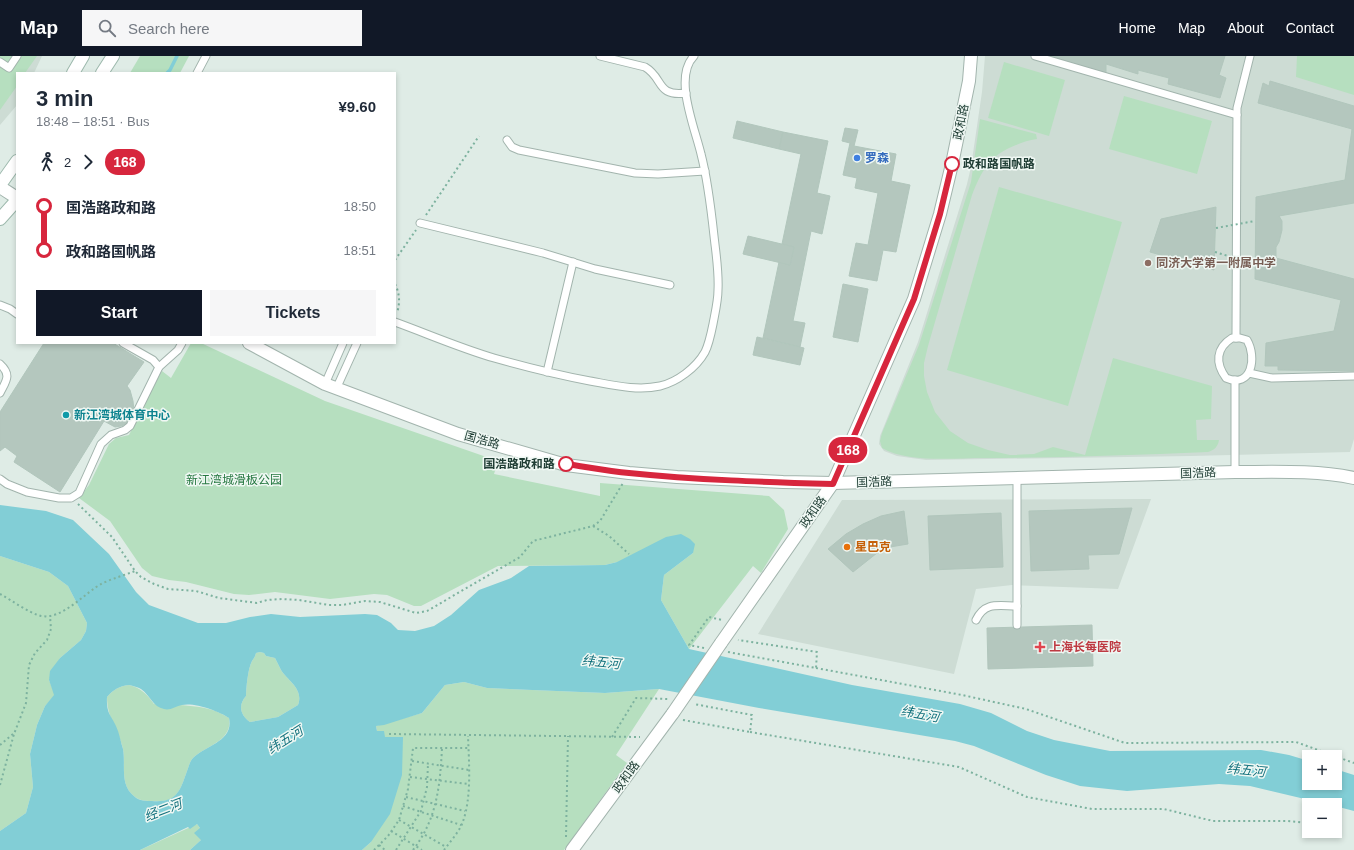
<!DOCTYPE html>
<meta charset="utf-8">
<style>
:root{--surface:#fff;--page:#f6f6f7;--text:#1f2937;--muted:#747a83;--accent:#111827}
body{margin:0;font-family:Arial,"Noto Sans SC",sans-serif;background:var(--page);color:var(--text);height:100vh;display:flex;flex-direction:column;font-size:15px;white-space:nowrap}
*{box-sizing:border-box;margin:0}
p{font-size:13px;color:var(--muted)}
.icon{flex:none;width:22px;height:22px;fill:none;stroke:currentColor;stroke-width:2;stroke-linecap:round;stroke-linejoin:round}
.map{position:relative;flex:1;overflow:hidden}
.sheet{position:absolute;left:16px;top:16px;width:380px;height:272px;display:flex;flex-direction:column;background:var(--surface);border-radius:0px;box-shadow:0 2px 6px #0003}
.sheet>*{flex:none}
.badge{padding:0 8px;border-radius:13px;font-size:14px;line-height:26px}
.buttons{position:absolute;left:1302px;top:694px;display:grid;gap:8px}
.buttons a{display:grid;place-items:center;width:40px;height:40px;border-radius:0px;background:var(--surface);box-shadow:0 2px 6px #0003;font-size:20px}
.map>.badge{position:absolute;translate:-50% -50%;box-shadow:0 0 0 2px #fff}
.legs{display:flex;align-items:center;gap:6px;height:44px;padding:0 20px;font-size:13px}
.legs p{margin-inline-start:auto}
.headline{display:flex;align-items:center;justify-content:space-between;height:68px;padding:0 20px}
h1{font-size:22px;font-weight:700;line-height:30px}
.primary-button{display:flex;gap:8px;margin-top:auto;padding:8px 20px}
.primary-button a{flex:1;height:46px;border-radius:0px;background:var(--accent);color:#fff;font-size:16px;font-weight:700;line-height:46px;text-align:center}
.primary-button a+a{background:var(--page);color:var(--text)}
ul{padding:0 20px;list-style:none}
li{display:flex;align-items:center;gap:14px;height:44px;font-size:15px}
li i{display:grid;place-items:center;width:6px;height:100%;margin:0 5px;background:currentColor}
li i::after{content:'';width:10px;height:10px;margin:-5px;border:3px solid;border-radius:50%;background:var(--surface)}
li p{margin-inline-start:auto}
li:first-child i{background:linear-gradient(#0000 50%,currentColor 0)}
li:last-child i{background:linear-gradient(currentColor 50%,#0000 0)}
header{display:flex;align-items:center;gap:24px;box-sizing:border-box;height:56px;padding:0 20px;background:var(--accent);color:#fff}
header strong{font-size:19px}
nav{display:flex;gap:22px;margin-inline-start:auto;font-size:14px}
.search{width:280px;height:36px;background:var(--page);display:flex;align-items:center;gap:10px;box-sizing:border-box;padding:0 14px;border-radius:0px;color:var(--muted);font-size:15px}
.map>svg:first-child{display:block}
.built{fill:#cddcd4}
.green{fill:#b6dfbf}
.water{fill:#82ced6;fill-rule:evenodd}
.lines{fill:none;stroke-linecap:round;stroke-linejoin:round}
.stream{stroke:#82ced6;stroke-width:3.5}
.building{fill:#b4c7be;stroke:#b1c6bc}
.lane-casing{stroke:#a2b4ad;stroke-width:9}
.street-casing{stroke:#a2b4ad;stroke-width:14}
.secondary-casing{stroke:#9db9ad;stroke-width:14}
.path{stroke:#7db29f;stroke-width:2;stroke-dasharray:2 3;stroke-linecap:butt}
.lane{stroke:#fff;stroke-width:7}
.street{stroke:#fff;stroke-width:12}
.secondary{stroke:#fff;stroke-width:12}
.street-bridge-casing{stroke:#a2b4ad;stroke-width:14;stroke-linecap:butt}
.path-bridge{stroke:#7db29f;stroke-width:2;stroke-dasharray:2 3;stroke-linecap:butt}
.street-bridge{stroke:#fff;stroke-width:12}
.line-1-casing{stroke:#fff;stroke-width:9}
.line-1{stroke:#d7263d;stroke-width:6}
.shop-dot{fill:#3f7fe0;stroke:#f0f8f4;stroke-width:1.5}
.stop-1-dot{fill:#fff;stroke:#d7263d;stroke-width:2}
.education-dot{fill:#8d6e63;stroke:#f0f8f4;stroke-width:1.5}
.culture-dot{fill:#0f9aa8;stroke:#f0f8f4;stroke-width:1.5}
.food-dot{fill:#e8710a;stroke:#f0f8f4;stroke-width:1.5}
.health-dot{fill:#e0444e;stroke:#f0f8f4;stroke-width:1.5}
.labels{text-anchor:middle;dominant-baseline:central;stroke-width:3;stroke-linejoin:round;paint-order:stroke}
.street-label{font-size:12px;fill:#1f3d34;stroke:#f0f8f4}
.shop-label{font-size:12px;font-weight:bold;fill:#366cbe;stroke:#f0f8f4;text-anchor:start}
.stop-label{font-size:12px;font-weight:bold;fill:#1f3d34;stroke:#f0f8f4;text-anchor:start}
.education-label{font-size:12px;font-weight:bold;fill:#785e54;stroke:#f0f8f4;text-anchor:start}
.culture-label{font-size:12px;font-weight:bold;fill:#0d838f;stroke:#f0f8f4;text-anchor:start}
.park-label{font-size:12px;fill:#267841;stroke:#f0f8f4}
.food-label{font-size:12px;font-weight:bold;fill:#c56008;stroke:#f0f8f4;text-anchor:start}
.health-label{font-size:12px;font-weight:bold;fill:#be3a42;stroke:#f0f8f4;text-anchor:start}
.water-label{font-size:13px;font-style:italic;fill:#14727e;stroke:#f0f8f4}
</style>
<header>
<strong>Map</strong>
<div class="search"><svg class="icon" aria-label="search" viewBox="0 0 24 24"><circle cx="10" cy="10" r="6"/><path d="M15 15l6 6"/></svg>Search here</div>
<nav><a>Home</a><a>Map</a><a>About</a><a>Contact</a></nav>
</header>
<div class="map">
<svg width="1354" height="794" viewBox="0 0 1354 794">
<rect width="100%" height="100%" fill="#dfece6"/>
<g class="built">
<path d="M 0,0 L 42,0 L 34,17 L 17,17 L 17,49 L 0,69 Z"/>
<path d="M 985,0 L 1354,0 L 1354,383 L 1350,396 L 1190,400 L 926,404 L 897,400 L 884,395 L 879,388 L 880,380 L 918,286 L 967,128 L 971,111 L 982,36 Z"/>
<path d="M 1151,443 L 1118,533 L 1012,529 L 976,533 L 954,618 L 758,578 L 842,444 Z"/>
</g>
<g class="green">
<path d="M 0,0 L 37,0 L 25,17 L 17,17 L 17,30 L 0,54 Z"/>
<path d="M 140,0 L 189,0 L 180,17 L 130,17 Z"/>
<path d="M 1297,0 L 1354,0 L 1354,39 L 1296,21 Z"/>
<path d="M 1004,6 L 1065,24 L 1049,80 L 988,62 Z"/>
<path d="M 1124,40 L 1212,65 L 1197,118 L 1109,93 Z"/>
<path d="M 980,63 L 1036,78 L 1037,83 C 1029,84 1023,86 1016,89 C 990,99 982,114 972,139 L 928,290 L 924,307 L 924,320 L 927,336 L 935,356 L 950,375 L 968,387 L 988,394 L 1010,399 L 1034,398 L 1053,391 L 1085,399 L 1113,302 L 1212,330 L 1211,363 L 1196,364 L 1197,384 L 1219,384 C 1218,391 1214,394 1208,396 C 1133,399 1059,402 984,402 C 954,402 907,407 882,392 L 880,385 L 882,377 L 919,289 L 971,126 Z"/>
<path d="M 999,131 L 1122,166 L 1068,350 L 947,314 Z"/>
<path d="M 191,287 L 201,287 L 325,345 L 498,405 L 494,418 L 600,440 L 600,427 L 769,440 L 784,454 L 788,473 L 761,517 L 753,510 L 689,593 L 661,544 L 664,519 L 693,497 L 617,506 L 605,509 L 498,510 L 421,550 L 414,550 L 387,539 L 374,538 L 330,543 L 275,536 L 249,539 L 234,538 L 186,526 L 169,524 L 152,520 L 142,512 L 110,465 L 79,442 L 89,429 L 109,388 L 116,382 L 129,379 L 149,339 L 162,315 L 171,322 Z"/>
<path d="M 0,500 L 49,516 L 68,530 L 87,567 L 86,575 L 81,584 L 60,602 L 49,624 L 55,639 L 45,650 L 37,669 L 30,698 L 33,731 L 26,757 L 0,775 Z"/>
<path d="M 260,596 L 264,597 L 266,600 L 275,602 C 277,606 279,610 281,614 C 288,625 304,633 298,649 L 278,661 L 250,666 C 240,659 238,649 246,640 C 246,632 248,612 252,605 C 254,602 255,601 256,597 Z"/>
<path d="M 464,626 L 487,632 L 605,637 L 659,633 L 616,699 L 627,707 L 564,794 L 362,794 L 371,786 L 384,681 L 377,675 L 376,670 L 422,657 L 445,629 Z"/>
<path d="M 129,629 C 141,632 147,638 154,648 C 180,650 207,647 229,662 C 233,685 207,689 193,702 C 190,705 189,710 187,715 C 180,735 177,747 153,745 C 147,745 140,745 135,741 C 119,729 126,710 123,693 C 119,674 107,663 107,641 C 113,634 119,630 129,629 Z"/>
<path d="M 197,768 L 200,772 L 201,784 L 190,794 L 140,794 Z"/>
</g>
<path class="water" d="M 0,449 L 46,455 L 73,464 L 109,498 L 136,536 L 149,549 L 198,567 L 226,567 L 250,561 L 271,558 L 300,561 L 365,558 L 377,559 L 391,567 L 398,574 L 415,575 L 434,570 L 451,559 L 479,534 L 511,522 L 529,510 L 605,509 L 617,506 L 666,481 L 681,478 L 690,483 L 695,488 L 693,497 L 664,519 L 661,544 L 689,593 L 852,629 L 960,648 L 991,657 L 1027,675 L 1054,684 L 1110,695 L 1261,694 L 1289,699 L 1309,705 L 1309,727 L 1335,727 L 1335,713 L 1354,719 L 1354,755 L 1335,750 L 1335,749 L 1330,749 L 1250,730 L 1219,728 L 1127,735 L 1080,730 L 1046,719 L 974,690 L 955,685 L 759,652 L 659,633 L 605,637 L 487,632 L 464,626 L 445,629 L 422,657 L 384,669 L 376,670 L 377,675 L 384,675 L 385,681 L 403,681 L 402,719 L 390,758 L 371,786 L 362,794 L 190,794 L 201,784 L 194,777 L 200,772 L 197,768 L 190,773 L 188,771 L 140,794 L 0,794 L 0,775 L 26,757 L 33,731 L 30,698 L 37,669 L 45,650 L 54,639 L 49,624 L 50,615 L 60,602 L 81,584 L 86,575 L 87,567 L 68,530 L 49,516 L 0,500 ZM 260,596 L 264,597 L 266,600 L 275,602 C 277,606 279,610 281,614 C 288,625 304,633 298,649 L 278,661 L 250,666 C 240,659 238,649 246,640 C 246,632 248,612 252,605 C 254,602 255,601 256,597 ZM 129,629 C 133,630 138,631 141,633 C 150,639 153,651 164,653 C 170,655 176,650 182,649 C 194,646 219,655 229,662 C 234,685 207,689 193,702 C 190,705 189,710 187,715 C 180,735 177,747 152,745 C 147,745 139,745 135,741 C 119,729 126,710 123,693 C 121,687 120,681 118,675 C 113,660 106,660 107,641 C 113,634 119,630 129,629 Z"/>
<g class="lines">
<path class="stream" d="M 167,17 L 170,14 L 177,0"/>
</g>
<g class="building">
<path d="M 1045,0 L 1225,0 L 1219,19 L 1226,22 L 1220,42 L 1168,28 L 1169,22 L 1138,14 L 1138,18 L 1106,8 L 1106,17 Z"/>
<path d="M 1270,25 L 1354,50 L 1354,147 L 1279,160 L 1282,165 L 1282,174 L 1279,186 L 1276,191 L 1276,202 L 1354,223 L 1354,315 L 1278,314 L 1278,310 L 1265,310 L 1266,287 L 1334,275 L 1341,244 L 1255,223 L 1256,141 L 1345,124 L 1352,73 L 1258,47 L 1263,27 L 1269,30 Z"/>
<path d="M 737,65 L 783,76 L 779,93 L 733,82 Z"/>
<path d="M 845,72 L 858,74 L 854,90 L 896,98 L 891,125 L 910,129 L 896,196 L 883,194 L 877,225 L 849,220 L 856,187 L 868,189 L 878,137 L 855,132 L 857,122 L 843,119 L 850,87 L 842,85 Z"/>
<path d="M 783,76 L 828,85 L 817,137 L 830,140 L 822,178 L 811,175 L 793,265 L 805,267 L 800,291 L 763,282 L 779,206 L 790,209 L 794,191 L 782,188 L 801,98 L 779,93 Z"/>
<path d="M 1216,151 L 1214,214 L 1150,196 L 1161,163 Z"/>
<path d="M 748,180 L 794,191 L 790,209 L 743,198 Z"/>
<path d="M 843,228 L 868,233 L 858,286 L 833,281 Z"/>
<path d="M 757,281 L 804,292 L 800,309 L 753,299 Z"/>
<path d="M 44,287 L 113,287 L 144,306 L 127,330 L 130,334 L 133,345 L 134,355 L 131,362 L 126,368 L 121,370 L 115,371 L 104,365 L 60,436 L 14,406 L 17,400 L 5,391 L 0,395 L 0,356 Z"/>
<path d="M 1132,452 L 1119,498 L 1088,499 L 1089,513 L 1031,515 L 1029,455 Z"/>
<path d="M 904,455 L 908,488 L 890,491 L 877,497 L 853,516 L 828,493 L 846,478 L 863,468 L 881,460 Z"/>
<path d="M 1001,457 L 1003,511 L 930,514 L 928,460 Z"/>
<path d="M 1092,569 L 1093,610 L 988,613 L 987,572 Z"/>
</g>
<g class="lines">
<defs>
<g id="lane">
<path d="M 600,0 L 645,11 C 664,22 656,41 686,37"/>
<path d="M 1035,0 L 1237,59"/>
<path d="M 0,6 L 9,12 L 17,0"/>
<path d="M 197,17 L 206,0"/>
<path d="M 507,84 L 512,91 L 519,94 L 635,117 L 658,118 L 705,115"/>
<path d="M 420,167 L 543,197 L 595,213 L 670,229"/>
<path d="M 0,249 L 10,253 L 17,258"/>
<path d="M 395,266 C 428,278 460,292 494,302 C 526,311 558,319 590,325 C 613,329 637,335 660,330 C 677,326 696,312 705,296 C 709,288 711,278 713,268 C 715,257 718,245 718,234 C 719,216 716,198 714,180 C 711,152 708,125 701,98 C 695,72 673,21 694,0"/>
<path d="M 1232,282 L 1240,282 L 1247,284 C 1257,301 1252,333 1226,322 C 1215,307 1216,292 1232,282 Z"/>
<path d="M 1236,282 L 1237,52 L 1250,0"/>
<path d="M 0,308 C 12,319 6,325 0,337"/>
<path d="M 159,311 L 178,294 L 182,287"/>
<path d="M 547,316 L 573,206"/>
<path d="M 1249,317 L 1272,322 L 1354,320"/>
<path d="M 325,328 L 343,287"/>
<path d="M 337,331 L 357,287"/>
<path d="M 1235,416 L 1235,324"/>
<path d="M 0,423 L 7,428 L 27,436 L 59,442 L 71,442 L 79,437 L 101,388 L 111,379 L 125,374 L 130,370 L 159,311 L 153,304 L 123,287"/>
<path d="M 976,564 C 985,545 999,550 1017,550"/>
<path d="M 1017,569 L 1017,422"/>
</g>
<g id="street">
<path d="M 0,131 L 17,142"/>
<path d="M 249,287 L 325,328 L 458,378 L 566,409 L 629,417 L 677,421 L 783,426 L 833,427 L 1235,416 C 1274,416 1315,414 1354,422"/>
<path d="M 721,587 L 833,427 L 914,243 L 940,158 L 952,108 L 969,25 L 971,0"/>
<path d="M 572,794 L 673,657"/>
</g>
<g id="secondary">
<path d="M 73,17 L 83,0"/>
<path d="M 102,17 L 113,0"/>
<path d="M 0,129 L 17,105"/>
<path d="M 0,163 L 17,144"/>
</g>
</defs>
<use href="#lane" class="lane-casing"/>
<use href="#street" class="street-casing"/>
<use href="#secondary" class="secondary-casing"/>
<g class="path">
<path d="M 426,159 L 479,80"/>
<path d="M 395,204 L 416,174"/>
<path d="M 395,228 C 400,238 400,247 397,257"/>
<path d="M 78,448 L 112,481 L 135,515 L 141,521 L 154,528 L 168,533 L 196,535 L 219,542 L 257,547 L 267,544 L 282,543 L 299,544 L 329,549 L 342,549 L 365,545 L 380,546 L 416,557 L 427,555 L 520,501 L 533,485 L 593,470 L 600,465 L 623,427"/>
<path d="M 593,470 L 609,480 L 629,498"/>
<path d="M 0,538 C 13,545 27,556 41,560 C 63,564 85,536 103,527 C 114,522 125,519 135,515"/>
<path d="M 704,592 L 689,589 L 709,561 L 722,564"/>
<path d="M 728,596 L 816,612 L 817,596 L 738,584"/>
<path d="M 816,612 L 962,639 L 1026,653 L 1125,687 L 1296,686 L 1354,707"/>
<path d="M 683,664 L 750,676 L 752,659 L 694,648"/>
<path d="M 750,676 L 959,711 L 1027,741 L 1092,753 L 1164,753 L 1213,765 L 1288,765 L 1309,767"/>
<path d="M 389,678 L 640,681"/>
<path d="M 612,681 L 636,642 L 668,643"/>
<path d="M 0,689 L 13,678"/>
<path d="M 412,705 L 469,714"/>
<path d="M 410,721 L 468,728"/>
<path d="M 0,729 L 14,678 L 26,647 L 29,609 L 35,597 L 47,584 L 51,573 L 50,560"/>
<path d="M 406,741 L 465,755"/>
<path d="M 403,750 L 461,769"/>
<path d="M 399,764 L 446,791"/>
<path d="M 1335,770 L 1344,771"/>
<path d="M 391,775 L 422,794"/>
<path d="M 566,781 L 568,680"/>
<path d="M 379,789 L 385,794"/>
<path d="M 374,794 L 388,780 L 399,764 L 408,733 L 413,692 L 469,692"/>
<path d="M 396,794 L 421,755 L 427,731 L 428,708"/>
<path d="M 413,794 C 437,763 440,730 442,692"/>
<path d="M 444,794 C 450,786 458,777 462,768 C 472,743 469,707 468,680"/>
</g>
<use href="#lane" class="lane"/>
<use href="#street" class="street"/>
<use href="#secondary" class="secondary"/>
<defs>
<path id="street-bridge" d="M 673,657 L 721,587"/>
</defs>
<use href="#street-bridge" class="street-bridge-casing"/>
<g class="path-bridge">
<path d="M 1216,172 L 1255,165"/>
<path d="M 1215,196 L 1255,208"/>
</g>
<use href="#street-bridge" class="street-bridge"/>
</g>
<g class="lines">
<defs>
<path id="line-1" d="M 566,408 C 587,411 608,415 629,417 C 697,424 765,426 833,428 L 914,243 L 940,158 L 952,108"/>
</defs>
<use href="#line-1" class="line-1-casing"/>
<use href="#line-1" class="line-1"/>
</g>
<circle class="shop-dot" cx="857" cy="102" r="4"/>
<g class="stop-1-dot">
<circle cx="952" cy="108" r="7"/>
<circle cx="566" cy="408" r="7"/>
</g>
<circle class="education-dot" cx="1148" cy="207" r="4"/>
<circle class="culture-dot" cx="66" cy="359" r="4"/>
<circle class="food-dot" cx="847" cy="491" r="4"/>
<path class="health-dot" d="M1038 585h4v4h4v4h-4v4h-4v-4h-4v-4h4z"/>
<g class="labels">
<g class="street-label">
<text transform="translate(961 66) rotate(-79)">政和路</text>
<text transform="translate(482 384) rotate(16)">国浩路</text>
<text transform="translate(1198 417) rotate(-2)">国浩路</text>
<text transform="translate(874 426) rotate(-2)">国浩路</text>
<text transform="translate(813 456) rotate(-55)">政和路</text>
<text transform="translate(626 721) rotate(-54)">政和路</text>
</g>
<g class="shop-label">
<text x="865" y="102">罗森</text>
</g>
<g class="stop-label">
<text x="963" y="108">政和路国帆路</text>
<text x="555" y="408" text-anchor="end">国浩路政和路</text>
</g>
<g class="education-label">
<text x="1156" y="207">同济大学第一附属中学</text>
</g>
<g class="culture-label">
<text x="74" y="359">新江湾城体育中心</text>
</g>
<g class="park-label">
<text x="234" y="424">新江湾城滑板公园</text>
</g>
<g class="food-label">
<text x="855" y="491">星巴克</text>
</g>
<g class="health-label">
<text x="1049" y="591">上海长每医院</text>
</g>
<g class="water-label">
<text transform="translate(601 606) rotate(6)">纬五河</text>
<text transform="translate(920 658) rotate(10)">纬五河</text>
<text transform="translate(285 684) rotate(-32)">纬五河</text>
<text transform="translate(1246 714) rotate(6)">纬五河</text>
<text transform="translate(163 754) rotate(-21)">经二河</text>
</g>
</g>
</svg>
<div class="buttons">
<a>+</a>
<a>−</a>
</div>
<b class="badge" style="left:848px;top:394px;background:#d7263d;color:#fff">168</b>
<section class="sheet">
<div class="headline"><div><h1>3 min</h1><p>18:48 – 18:51 · Bus</p></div><b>¥9.60</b></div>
<div class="legs"><svg class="icon" aria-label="walk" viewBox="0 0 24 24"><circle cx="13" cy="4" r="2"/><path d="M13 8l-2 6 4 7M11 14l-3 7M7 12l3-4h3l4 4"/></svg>2<svg class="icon" aria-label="forward" viewBox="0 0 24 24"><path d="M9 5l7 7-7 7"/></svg><b class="badge" style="background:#d7263d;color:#fff">168</b></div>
<ul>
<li><i style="color:#d7263d"></i><b>国浩路政和路</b><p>18:50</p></li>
<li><i style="color:#d7263d"></i><b>政和路国帆路</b><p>18:51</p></li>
</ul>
<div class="primary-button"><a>Start</a><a>Tickets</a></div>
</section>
</div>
